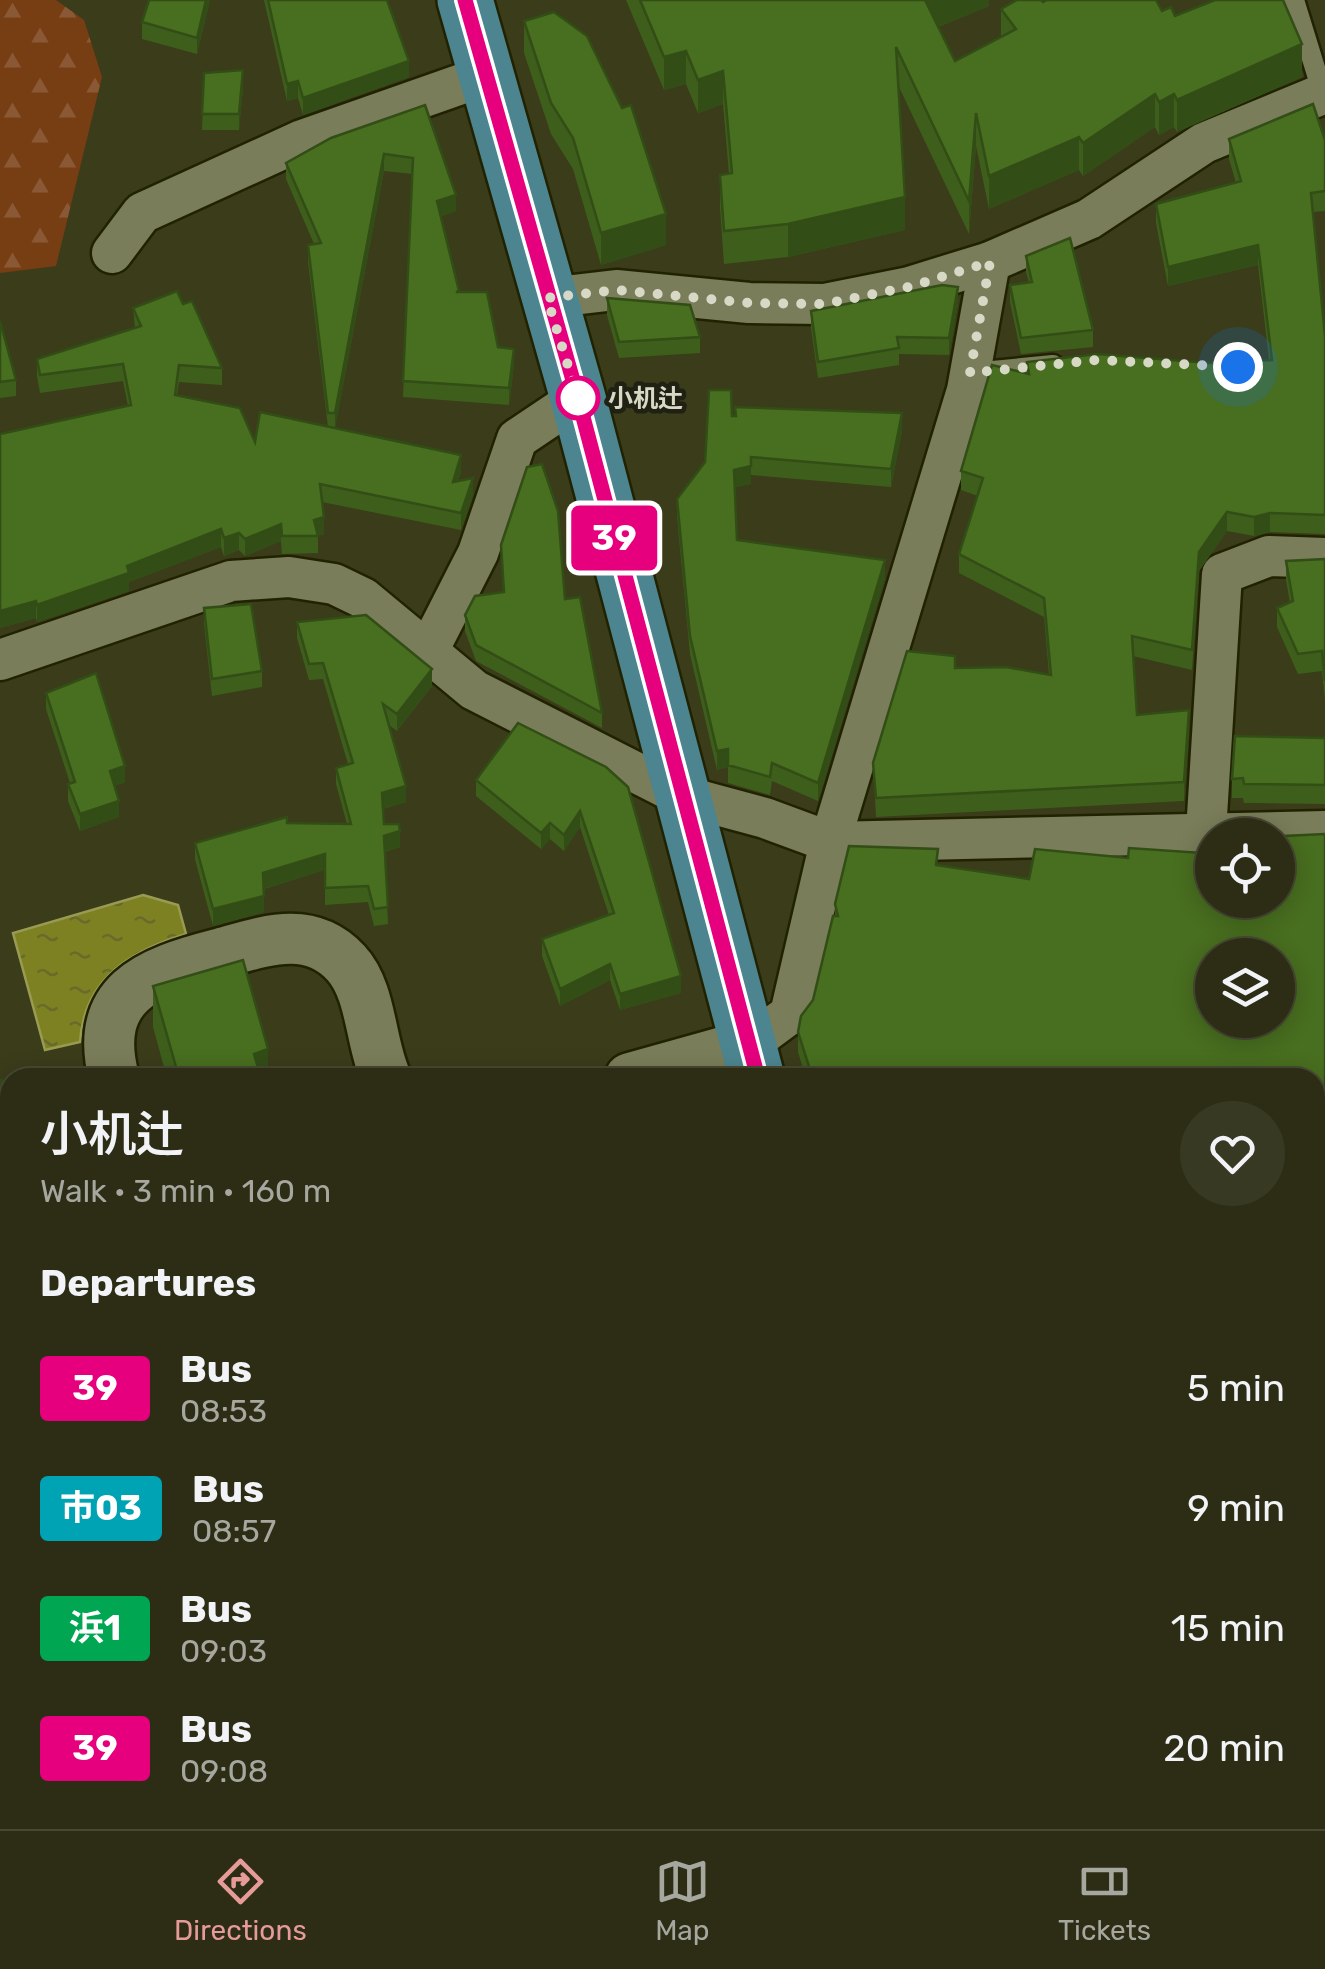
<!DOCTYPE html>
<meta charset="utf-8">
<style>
:root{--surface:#2c2d14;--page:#383922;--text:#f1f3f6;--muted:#a6a8a0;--line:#484934;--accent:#e69b98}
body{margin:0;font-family:Rubik,"Noto Sans JP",sans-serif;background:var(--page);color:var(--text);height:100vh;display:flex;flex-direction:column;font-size:38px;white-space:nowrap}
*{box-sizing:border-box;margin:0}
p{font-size:32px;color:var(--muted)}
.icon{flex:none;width:55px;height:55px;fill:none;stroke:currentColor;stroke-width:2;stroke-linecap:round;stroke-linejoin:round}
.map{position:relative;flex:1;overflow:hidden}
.side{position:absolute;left:0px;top:1068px;width:1325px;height:762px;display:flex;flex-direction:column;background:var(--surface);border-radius:30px 30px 0 0;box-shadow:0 5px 25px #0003,0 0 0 2px var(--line)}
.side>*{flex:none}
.badge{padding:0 20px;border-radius:8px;font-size:35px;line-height:65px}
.buttons{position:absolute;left:1195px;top:818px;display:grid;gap:20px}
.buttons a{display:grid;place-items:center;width:100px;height:100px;border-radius:50%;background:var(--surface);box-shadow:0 5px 25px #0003,0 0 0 2px var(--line);font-size:50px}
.you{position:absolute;width:50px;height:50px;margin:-25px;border:8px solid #fff;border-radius:50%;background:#1a73e8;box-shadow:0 0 0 15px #1a73e833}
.map>.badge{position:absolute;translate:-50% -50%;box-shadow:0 0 0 5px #fff}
h2{padding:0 40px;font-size:38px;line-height:90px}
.round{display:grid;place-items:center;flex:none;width:105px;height:105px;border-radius:52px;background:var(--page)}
.overview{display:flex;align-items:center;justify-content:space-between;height:170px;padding:0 40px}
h1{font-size:48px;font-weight:600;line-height:75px}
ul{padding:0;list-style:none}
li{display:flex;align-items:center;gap:30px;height:120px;padding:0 40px}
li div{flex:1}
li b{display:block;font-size:38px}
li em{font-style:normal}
li .badge{min-width:110px;font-weight:700;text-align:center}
.tab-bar{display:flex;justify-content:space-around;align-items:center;height:140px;border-top:2px solid var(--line);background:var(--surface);font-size:28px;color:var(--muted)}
.tab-bar a{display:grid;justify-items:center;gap:5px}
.tab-bar .on{color:var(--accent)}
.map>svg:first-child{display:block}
.green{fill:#773d13}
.forest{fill:url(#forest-firs)}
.water{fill:url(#water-ripples);stroke:#999b52;stroke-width:2.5}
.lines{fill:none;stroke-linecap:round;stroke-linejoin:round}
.service-casing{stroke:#212201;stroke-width:25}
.minor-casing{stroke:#212201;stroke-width:45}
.tertiary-casing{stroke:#212201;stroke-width:55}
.primary-casing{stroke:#212201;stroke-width:60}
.service{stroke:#7a7d59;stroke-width:20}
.minor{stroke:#7a7d59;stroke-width:40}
.tertiary{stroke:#7a7d59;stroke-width:50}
.primary{stroke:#4c8590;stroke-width:55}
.wall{fill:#3e5f1b}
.shaded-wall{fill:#324d16}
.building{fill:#486e1f;stroke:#324d16;stroke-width:2.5;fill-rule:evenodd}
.line-casing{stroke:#fff;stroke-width:22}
.line{stroke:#e6007e;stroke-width:15}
.walk{stroke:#d7d9c6;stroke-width:10;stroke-dasharray:0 18}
.stop-dot{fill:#fff;stroke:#e6007e;stroke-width:5}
.labels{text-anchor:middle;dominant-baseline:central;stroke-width:9;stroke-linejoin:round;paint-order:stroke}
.stop-label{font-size:25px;font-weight:bold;fill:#d7d9c6;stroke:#202113;text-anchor:start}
</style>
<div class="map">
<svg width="1325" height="1829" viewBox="0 0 1325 1829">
<defs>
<pattern id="forest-firs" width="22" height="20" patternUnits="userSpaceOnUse" patternTransform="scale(2.5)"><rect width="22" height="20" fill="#773d13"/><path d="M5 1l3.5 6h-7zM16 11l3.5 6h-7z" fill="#8a5834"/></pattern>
<pattern id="water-ripples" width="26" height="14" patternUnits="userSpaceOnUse" patternTransform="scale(2.5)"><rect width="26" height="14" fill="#7e8121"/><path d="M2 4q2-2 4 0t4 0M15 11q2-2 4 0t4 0" fill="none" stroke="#686b2a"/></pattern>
</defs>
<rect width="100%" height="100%" fill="#3a3c1a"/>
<path class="green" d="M 10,1446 L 10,1552 L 0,1553 L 0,1447 Z"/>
<g class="forest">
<path d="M 0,0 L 56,0 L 84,20 L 102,77 L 56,266 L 0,273 Z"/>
<path d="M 10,1621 L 10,1820 L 151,1820 L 138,1829 L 0,1829 L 0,1623 Z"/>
<path d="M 268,1820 L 539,1820 L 541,1829 L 293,1829 Z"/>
</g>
<path class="water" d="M 143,895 L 178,905 L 186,934 C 131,951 84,978 80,1042 L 45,1050 L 13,933 Z"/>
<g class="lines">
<defs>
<g id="service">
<path d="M 1294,0 L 1323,94"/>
<path d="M 982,372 L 1053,365"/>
</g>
<g id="minor">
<path d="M 112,253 L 142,213 L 302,140 L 487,75"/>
<path d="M 547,298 L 616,290 L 749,303 L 824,304 L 909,287 L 990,262 L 1089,219 L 1204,143 L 1325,93"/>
<path d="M 428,651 L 478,553 L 517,439 L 578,398"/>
<path d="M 0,660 L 231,581 L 289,577 L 334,584 L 363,598 L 474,690 L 680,795 L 765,818 L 830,842 L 1325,831"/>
<path d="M 1206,832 L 1222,574 L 1269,556 L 1325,558"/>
<path d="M 748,1045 L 790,1014 L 830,842 L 967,390 L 990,262"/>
<path d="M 1315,1237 L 1325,1238"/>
</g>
<g id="tertiary">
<path d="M 114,1078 C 92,993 148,972 218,954 C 262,942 309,923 346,963 C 372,991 370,1043 386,1078"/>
<path d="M 630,1078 L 748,1045"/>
<path d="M 0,1589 L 10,1588"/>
</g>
<g id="primary">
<path d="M 465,0 L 578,398 L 757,1078"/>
<path d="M 961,1820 L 964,1829"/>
</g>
</defs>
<use href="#service" class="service-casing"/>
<use href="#minor" class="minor-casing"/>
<use href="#tertiary" class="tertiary-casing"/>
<use href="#primary" class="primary-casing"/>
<use href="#service" class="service"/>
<use href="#minor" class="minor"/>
<use href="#tertiary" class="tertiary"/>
<use href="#primary" class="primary"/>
</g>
<g class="wall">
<path d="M 149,0 L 210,0 L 197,54 L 142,39 L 142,22 Z"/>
<path d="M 264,0 L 387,0 L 409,77 L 303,115 L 298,98 L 287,101 Z"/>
<path d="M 626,0 L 989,0 L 989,6 L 938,27 L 955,61 L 1001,37 L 1001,9 L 1043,2 L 1162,11 L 1175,16 L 1302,77 L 1177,132 L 1174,127 L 1159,135 L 1155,127 L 1083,176 L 1079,170 L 989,209 L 976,146 L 969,234 L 898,85 L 905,230 L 788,257 L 724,264 L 720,208 L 720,175 L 729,174 L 723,104 L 698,113 L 686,84 L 664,90 Z"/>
<path d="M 524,21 L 666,245 L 601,265 L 573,169 L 551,134 L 524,53 Z"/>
<path d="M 204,73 L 243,87 L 239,130 L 202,130 Z"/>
<path d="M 425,105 L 456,211 L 441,216 L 459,292 L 498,347 L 514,365 L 509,405 L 403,397 L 413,174 L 384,171 L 335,428 L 461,472 L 458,481 L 473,495 L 461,530 L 322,502 L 324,534 L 318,536 L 318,553 L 282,554 L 281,541 L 245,556 L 239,550 L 224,556 L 221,547 L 129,582 L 129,591 L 37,622 L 36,618 L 0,628 L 128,406 L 123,381 L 40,393 L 37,376 L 37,359 L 135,328 L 133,308 L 183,304 L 222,368 L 222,385 L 179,382 L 177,395 L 255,442 L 328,427 L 308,262 L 308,245 L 314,244 L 286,179 L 286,163 Z"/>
<path d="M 1229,139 L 1325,140 L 1325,211 L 1313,212 L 1325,336 L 1325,534 L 1270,532 L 1254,536 L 1227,531 L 1199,571 L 1192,670 L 1133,656 L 1137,715 L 1189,729 L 1184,801 L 876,817 L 873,763 L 955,668 L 1049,675 L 1044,617 L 959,573 L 959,554 L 978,496 L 961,490 L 961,471 L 1027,373 L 1027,362 L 1209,363 L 1269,360 L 1258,265 L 1168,286 L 1156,223 L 1156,204 L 1236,183 L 1229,159 Z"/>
<path d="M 1026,256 L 1093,330 L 1093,347 L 1021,354 L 1010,302 L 1010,285 L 1029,282 L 1026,272 Z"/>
<path d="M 607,298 L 700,337 L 700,353 L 619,358 L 607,315 Z"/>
<path d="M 958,303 L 949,355 L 899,354 L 899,365 L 818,378 L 811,328 L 811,311 Z"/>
<path d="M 0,321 L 16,380 L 16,396 L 0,398 Z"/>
<path d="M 732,416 L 902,431 L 891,487 L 751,475 L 751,484 L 735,487 L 737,540 L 885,578 L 818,801 L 772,781 L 770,795 L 728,783 L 728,767 L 717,770 L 690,654 L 677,517 L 677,499 L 705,462 Z"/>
<path d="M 501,545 L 565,599 L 602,713 L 602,728 L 476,661 L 465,631 L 465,615 L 503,593 Z"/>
<path d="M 1325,559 L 1325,700 L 1322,671 L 1298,674 L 1277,627 L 1277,608 L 1290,603 L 1286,580 L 1286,561 Z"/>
<path d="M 204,608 L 262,671 L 262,687 L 212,696 L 204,624 Z"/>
<path d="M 297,622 L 432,686 L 397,731 L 389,725 L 406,802 L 383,809 L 384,824 L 400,847 L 385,852 L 388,924 L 374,926 L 368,902 L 325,905 L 325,870 L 264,889 L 264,912 L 213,926 L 195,859 L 195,843 L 287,823 L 347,824 L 336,784 L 336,768 L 348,764 L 323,679 L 309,680 L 297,638 Z"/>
<path d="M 46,693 L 125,782 L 114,786 L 119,817 L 80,831 L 68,801 L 68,784 L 70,783 L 46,709 Z"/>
<path d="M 1325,738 L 1325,804 L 1244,803 L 1243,798 L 1232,798 L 1232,779 Z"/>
<path d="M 606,767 L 681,993 L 620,1010 L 610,980 L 560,1006 L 542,956 L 542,939 L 609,915 L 580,827 L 564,851 L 550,839 L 541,849 L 476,796 L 476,780 Z"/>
<path d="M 1325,834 L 1325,1215 L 1315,1214 L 1315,1078 L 806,1078 L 798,1052 L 798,1032 L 813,1000 L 835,916 L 835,904 L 938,865 L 1029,879 L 1128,858 L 1202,853 L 1284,852 Z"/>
<path d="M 153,986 L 268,1078 L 167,1078 L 153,1027 Z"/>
<path d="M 1315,1240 L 1325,1241 L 1325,1357 L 1315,1355 Z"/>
<path d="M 1325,1612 L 1325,1723 L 1324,1723 L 1320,1613 Z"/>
<path d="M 557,1820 L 589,1820 L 589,1828 L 560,1829 Z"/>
<path d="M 1007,1820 L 1112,1820 L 1114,1829 L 1009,1829 Z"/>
</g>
<g class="shaded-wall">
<path d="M 206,0 L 210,0 L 197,54 L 197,38 Z"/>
<path d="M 925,0 L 989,0 L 989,6 L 925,32 Z"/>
<path d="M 1302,44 L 1302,77 L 1177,132 L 1177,100 Z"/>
<path d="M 686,51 L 686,84 L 664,90 L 664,57 Z"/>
<path d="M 409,61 L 409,77 L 303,115 L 303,98 Z"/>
<path d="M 243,70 L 243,87 L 239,130 L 239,114 Z"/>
<path d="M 723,71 L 723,104 L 698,113 L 698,80 Z"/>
<path d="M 298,81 L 298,98 L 287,101 L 287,84 Z"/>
<path d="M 1155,94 L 1155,127 L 1083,176 L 1083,143 Z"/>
<path d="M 1174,94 L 1174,127 L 1159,135 L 1159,102 Z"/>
<path d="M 976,113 L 976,146 L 969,234 L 969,201 Z"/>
<path d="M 1079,137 L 1079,170 L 989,209 L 989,176 Z"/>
<path d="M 384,154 L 384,171 L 335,429 L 335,413 Z"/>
<path d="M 456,195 L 456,211 L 437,218 L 437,201 Z"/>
<path d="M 905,197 L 905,230 L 788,257 L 788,224 Z"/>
<path d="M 666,214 L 666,245 L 601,265 L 601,233 Z"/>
<path d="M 1258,245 L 1258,265 L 1168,286 L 1168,267 Z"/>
<path d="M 958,287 L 958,303 L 949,355 L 949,338 Z"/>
<path d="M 514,349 L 514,365 L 509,405 L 509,388 Z"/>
<path d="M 902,413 L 902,431 L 891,487 L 891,469 Z"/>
<path d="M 461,455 L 461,472 L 453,500 L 453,482 Z"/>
<path d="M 751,457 L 751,484 L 734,488 L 734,470 Z"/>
<path d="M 473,478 L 473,495 L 461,530 L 461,513 Z"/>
<path d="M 1227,512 L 1227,531 L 1199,571 L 1192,670 L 1199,552 Z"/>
<path d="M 1270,513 L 1270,532 L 1254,536 L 1254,517 Z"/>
<path d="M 324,517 L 324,534 L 318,536 L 314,520 Z"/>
<path d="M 281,524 L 281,541 L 245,556 L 245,539 Z"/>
<path d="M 221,529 L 221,547 L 129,582 L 129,591 L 37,622 L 37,605 L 127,566 Z"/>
<path d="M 239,533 L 239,550 L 224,556 L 224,538 Z"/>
<path d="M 885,560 L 885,578 L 818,801 L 818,783 Z"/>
<path d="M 36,601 L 36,618 L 0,628 L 0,611 Z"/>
<path d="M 432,669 L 432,686 L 397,731 L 397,714 Z"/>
<path d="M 1189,710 L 1189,729 L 1184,801 L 1184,782 Z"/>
<path d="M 728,749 L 728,767 L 717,770 L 717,751 Z"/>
<path d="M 125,766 L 125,782 L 110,787 L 110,771 Z"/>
<path d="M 406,786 L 406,802 L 382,809 L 382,793 Z"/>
<path d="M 119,801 L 119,817 L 80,831 L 80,814 Z"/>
<path d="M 580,811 L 580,827 L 564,851 L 564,835 Z"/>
<path d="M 550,823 L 550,839 L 541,849 L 541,833 Z"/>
<path d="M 400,831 L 400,847 L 384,852 L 384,836 Z"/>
<path d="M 325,854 L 325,870 L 263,889 L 263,873 Z"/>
<path d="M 264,896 L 264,912 L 213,926 L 213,909 Z"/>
<path d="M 610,964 L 610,980 L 560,1006 L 560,989 Z"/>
<path d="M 681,976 L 681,993 L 620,1010 L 620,994 Z"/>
<path d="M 268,1049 L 268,1078 L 254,1078 L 254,1054 Z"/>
<path d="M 10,1157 L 10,1174 L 1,1176 L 1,1159 Z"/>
<path d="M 7,1180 L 7,1197 L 0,1199 L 0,1182 Z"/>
<path d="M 1324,1696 L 1324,1723 L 1315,1746 L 1315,1719 Z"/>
<path d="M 1278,1820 L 1288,1820 L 1285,1829 L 1275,1829 Z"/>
</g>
<g class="building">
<path d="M 149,0 L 206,0 L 197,38 L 142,22 Z"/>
<path d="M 268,0 L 387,0 L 409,61 L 303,98 L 298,81 L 287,84 Z"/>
<path d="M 640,0 L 925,0 L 955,61 L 1016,29 L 1001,9 L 1017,0 L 1041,0 L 1043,2 L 1047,0 L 1156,0 L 1162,11 L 1171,7 L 1175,16 L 1215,0 L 1283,0 L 1302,44 L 1177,100 L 1174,94 L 1159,102 L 1155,94 L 1083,143 L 1079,137 L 989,176 L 976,113 L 969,201 L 896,47 L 905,197 L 788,224 L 724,231 L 720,175 L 732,173 L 723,71 L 698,80 L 686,51 L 664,57 Z"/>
<path d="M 554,12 L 587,36 L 622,108 L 631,105 L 666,214 L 601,233 L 573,138 L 551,103 L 524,21 Z"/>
<path d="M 243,70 L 239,114 L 202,114 L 204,73 Z"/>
<path d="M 1313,104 L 1325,140 L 1325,191 L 1311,193 L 1325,336 L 1325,515 L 1270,513 L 1254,517 L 1227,512 L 1199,552 L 1192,650 L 1132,636 L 1137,715 L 1189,710 L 1184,782 L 876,798 L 873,763 L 907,651 L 955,656 L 955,668 L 1006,667 L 1051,675 L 1044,598 L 959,554 L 983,478 L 961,471 L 992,365 L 1029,374 L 1027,362 L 1097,354 L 1209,363 L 1272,360 L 1258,245 L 1168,267 L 1156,204 L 1241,181 L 1229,139 Z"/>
<path d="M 425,105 L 456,195 L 437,201 L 459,291 L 456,292 L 487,292 L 498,347 L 514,349 L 509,388 L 403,381 L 413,158 L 384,154 L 335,413 L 328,413 L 308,245 L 321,243 L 286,163 L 331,138 Z"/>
<path d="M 1070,238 L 1093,330 L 1021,338 L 1010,285 L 1032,282 L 1026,256 Z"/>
<path d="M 942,285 L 958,287 L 949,338 L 897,337 L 899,348 L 818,362 L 811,311 Z"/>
<path d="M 177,291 L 183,304 L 192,301 L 222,368 L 179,365 L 175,395 L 240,408 L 255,442 L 260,412 L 461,455 L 453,482 L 473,478 L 461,513 L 320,484 L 324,517 L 314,520 L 318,536 L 282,536 L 281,524 L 245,539 L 239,533 L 224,538 L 221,529 L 127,566 L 129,573 L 37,605 L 36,601 L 0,611 L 0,434 L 131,405 L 123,364 L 40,375 L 37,359 L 141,326 L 133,308 Z"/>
<path d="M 607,298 L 690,305 L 700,337 L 619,342 Z"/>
<path d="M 0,321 L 16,380 L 0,382 Z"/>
<path d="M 709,390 L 731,390 L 732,416 L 736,416 L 735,407 L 902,413 L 891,469 L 751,457 L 751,466 L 734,470 L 737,540 L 885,560 L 818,783 L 772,763 L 770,777 L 728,765 L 728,749 L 717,751 L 690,636 L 677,499 L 705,462 Z"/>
<path d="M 542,464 L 558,511 L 565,599 L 580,597 L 602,713 L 476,645 L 465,615 L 475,596 L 504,592 L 501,545 L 527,467 Z"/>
<path d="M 1325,559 L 1325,681 L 1322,651 L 1298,654 L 1277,608 L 1293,601 L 1286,561 Z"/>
<path d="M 251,604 L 262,671 L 212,679 L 204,608 Z"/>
<path d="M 366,615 L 432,669 L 397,714 L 383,704 L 406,786 L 382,793 L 384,824 L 399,824 L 400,831 L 384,836 L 388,907 L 374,909 L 368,886 L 325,888 L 325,854 L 263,873 L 264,896 L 213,909 L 195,843 L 287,817 L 287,823 L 351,824 L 336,768 L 353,763 L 323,663 L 309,664 L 297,622 Z"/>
<path d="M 96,673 L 125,766 L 110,771 L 119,801 L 80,814 L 68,784 L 75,782 L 46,693 Z"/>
<path d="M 518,723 L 606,767 L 628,787 L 681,976 L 620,994 L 610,964 L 560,989 L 542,939 L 614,913 L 580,811 L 564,835 L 550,823 L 541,833 L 476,780 Z"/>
<path d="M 1235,736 L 1325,738 L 1325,785 L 1244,784 L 1243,778 L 1232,779 Z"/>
<path d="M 1325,834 L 1325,1196 L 1315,1195 L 1315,1078 L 815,1078 L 815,1073 L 811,1073 L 798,1032 L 801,1016 L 813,1000 L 833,916 L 838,916 L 835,904 L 849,846 L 938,849 L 936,865 L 1029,879 L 1035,849 L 1128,858 L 1129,848 L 1202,853 L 1202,845 L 1212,846 L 1212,900 L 1278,900 L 1278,851 L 1284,852 L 1284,836 ZM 1212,955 L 1278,955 L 1278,1020 L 1212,1020 Z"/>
<path d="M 243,960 L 268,1049 L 254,1054 L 261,1078 L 171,1078 L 169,1069 L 176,1067 L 153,986 Z"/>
<path d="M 708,1071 L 710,1078 L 679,1078 Z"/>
<path d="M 0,1080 L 2,1080 L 10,1113 L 10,1157 L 1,1159 L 7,1180 L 0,1182 Z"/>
<path d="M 1315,1240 L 1325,1241 L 1325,1338 L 1315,1336 Z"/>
<path d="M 1315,1611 L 1320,1613 L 1325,1612 L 1325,1696 L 1324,1696 L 1315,1719 Z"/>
<path d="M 684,1820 L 898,1820 L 901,1829 L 689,1829 Z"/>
<path d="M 1012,1820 L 1112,1820 L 1114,1829 L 1014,1829 Z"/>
<path d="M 1205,1820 L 1221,1820 L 1249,1826 L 1249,1820 L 1278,1820 L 1275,1829 L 1204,1829 Z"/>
</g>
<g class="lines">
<defs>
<path id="line" d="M 465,0 L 578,398 L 758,1078"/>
</defs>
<use href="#line" class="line-casing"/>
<use href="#line" class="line"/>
<path class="walk" d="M 578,398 L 547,298 L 616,290 L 750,303 L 824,304 L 909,287 L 990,262 L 970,373 L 1097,360 L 1238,367"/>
</g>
<circle class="stop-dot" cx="578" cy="398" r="20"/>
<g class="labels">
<g class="stop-label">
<text x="608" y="398">小机辻</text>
</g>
</g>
</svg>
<div class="buttons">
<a><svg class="icon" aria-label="locate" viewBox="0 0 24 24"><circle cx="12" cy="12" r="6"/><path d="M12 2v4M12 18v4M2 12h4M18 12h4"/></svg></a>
<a><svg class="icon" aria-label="layers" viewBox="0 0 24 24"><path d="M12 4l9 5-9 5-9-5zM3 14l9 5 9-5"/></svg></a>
</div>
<div class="you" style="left:1238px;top:367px"></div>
<b class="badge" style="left:614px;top:538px;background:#e6007e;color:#fff">39</b>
<section class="side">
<div class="overview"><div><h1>小机辻</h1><p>Walk · 3 min · 160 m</p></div><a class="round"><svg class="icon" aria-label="heart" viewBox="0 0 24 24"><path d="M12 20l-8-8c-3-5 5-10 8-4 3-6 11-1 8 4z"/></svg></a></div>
<h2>Departures</h2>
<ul>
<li><span class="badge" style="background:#e6007e;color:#fff">39</span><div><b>Bus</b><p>08:53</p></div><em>5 min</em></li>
<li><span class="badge" style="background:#00a3b4;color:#fff">市03</span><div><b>Bus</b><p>08:57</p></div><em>9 min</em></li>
<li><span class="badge" style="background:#00a651;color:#fff">浜1</span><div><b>Bus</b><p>09:03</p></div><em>15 min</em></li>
<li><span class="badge" style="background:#e6007e;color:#fff">39</span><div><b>Bus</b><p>09:08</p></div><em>20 min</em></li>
</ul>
</section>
</div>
<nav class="tab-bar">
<a class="on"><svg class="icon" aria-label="directions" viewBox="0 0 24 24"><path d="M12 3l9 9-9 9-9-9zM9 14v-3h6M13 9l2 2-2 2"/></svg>Directions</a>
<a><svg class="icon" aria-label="map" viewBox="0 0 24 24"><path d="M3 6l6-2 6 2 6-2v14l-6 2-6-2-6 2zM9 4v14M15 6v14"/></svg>Map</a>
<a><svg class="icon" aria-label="tickets" viewBox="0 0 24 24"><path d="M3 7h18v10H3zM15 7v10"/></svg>Tickets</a>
</nav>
